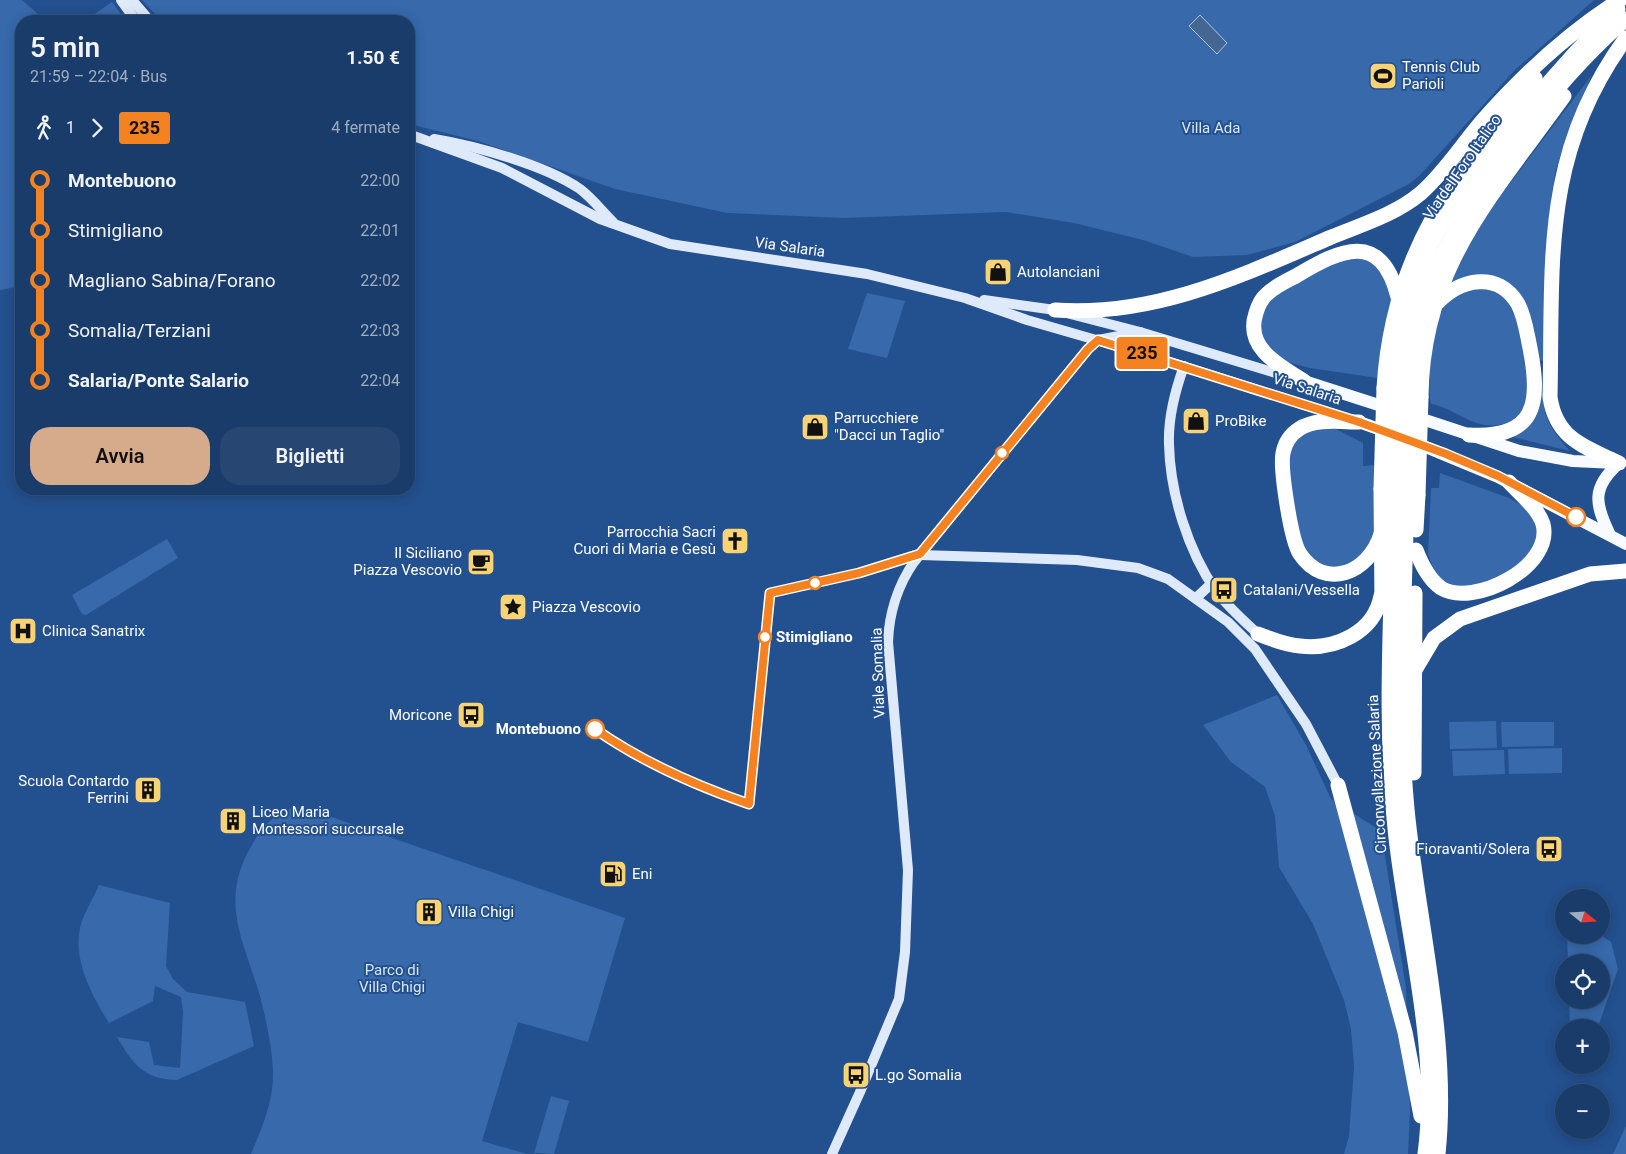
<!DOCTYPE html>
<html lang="it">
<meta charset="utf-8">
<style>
:root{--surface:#1a3c6a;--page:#274772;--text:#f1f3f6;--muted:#9fadc1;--line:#38567e;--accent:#d6ab8b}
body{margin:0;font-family:Roboto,sans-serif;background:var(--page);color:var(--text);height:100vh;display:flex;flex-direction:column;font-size:19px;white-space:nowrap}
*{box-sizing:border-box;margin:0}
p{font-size:16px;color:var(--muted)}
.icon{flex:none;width:28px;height:28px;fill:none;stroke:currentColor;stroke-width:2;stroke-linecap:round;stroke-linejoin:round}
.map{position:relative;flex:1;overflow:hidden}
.details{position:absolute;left:15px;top:15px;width:400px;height:480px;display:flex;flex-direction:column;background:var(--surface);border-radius:20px;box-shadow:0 2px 12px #0003,0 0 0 1px var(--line)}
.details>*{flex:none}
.badge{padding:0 10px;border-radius:4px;font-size:18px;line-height:32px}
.needle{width:32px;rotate:108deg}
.tools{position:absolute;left:1555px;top:889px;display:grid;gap:10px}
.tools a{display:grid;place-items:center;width:55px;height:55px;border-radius:50%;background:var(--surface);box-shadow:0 2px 12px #0003,0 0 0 1px var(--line);font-size:25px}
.map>.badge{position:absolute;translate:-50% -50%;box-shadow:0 0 0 2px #fff}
.legs{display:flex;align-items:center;gap:8px;height:55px;padding:0 15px;font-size:16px}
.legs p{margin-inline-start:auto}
.head{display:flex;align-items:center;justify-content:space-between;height:85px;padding:0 15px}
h1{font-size:28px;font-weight:600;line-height:38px}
.action{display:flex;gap:10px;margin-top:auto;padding:10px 15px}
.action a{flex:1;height:58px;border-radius:20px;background:var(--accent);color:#111;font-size:20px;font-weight:600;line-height:58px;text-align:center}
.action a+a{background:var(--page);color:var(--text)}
ul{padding:0 15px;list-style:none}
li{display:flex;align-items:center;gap:18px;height:50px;font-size:19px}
li i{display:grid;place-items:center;width:8px;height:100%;margin:0 6px;background:currentColor}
li i::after{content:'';width:12px;height:12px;margin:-6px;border:4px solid;border-radius:50%;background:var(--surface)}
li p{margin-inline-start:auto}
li:first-child i{background:linear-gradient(#0000 50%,currentColor 0)}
li:last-child i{background:linear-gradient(currentColor 50%,#0000 0)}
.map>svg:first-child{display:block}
.green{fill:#3769ab}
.water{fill:#466692;stroke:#a6c6ec}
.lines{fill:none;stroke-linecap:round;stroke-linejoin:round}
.secondary{stroke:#dee9f9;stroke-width:10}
.primary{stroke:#f7faff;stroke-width:12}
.highway{stroke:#fff;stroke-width:15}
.highway-bridge{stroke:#fff;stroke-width:15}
.line-1-casing{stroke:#fff;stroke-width:11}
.line-1{stroke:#f58220;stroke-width:8}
.stop-1-dot{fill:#fff;stroke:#f58220;stroke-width:2.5}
.labels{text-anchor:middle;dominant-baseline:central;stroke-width:4;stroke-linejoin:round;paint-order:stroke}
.poi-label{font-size:15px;fill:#fff;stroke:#23508e;text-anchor:start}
.park-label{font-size:15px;fill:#d7e6f9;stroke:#23508e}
.street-label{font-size:15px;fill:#fff;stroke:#23508e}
.stop-label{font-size:15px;font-weight:bold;fill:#fff;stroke:#23508e;text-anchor:start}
</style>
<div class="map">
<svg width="1626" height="1154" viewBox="0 0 1626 1154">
<rect width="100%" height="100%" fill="#23508e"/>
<g class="green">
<path d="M 0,0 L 22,0 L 46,21 L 21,21 L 21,286 L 0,290 Z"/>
<path d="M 142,0 L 1594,0 L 1514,71 L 1419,176 L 1409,184 L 1295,242 L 1247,255 L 1193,257 L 1143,240 L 1074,223 L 1006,212 L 844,218 L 727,213 L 615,189 L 478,141 L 409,124 L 409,21 L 162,21 Z"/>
<path d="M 112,2 L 126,21 L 86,20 Z"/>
<path d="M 1591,76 L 1569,129 L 1556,170 L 1551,199 L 1543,361 L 1538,360 L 1515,290 L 1449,285 L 1479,224 Z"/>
<path d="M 1343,258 L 1365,259 L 1379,267 L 1393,296 L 1377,378 L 1310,368 L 1283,361 L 1269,351 L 1260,332 L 1260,316 L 1272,296 Z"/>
<path d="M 1477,289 C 1488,289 1500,292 1508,300 C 1519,311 1520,328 1522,343 C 1528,370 1540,420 1498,425 C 1472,429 1455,408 1431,404 C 1426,383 1432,321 1446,304 C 1454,295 1465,292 1477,289 Z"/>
<path d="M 867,293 L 905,301 L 887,358 L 848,349 Z"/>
<path d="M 1543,391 C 1543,420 1552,430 1570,451 L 1504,435 L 1540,399 Z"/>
<path d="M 1334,428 L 1363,443 L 1363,466 L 1376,465 L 1375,540 L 1350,567 C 1343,567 1334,568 1327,567 C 1293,560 1292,492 1288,465 C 1288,450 1295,440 1306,430 Z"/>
<path d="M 1440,473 L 1509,498 L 1523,506 L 1536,522 L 1537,539 L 1521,566 L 1478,588 L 1462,590 L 1436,577 L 1428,554 L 1431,488 L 1439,488 Z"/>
<path d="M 167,539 L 178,558 L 86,615 L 82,614 L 72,595 Z"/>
<path d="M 1277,695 L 1306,745 L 1331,799 L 1381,831 L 1406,988 L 1410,1110 L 1408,1154 L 1344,1154 L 1349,1136 L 1354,1067 L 1351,1029 L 1344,1000 L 1313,924 L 1279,867 L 1275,816 L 1265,787 L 1231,762 L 1203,725 Z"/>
<path d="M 1496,721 L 1497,748 L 1450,749 L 1449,722 Z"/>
<path d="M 1501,722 L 1554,722 L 1554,746 L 1502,747 Z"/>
<path d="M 1562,748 L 1562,773 L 1509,774 L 1508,749 Z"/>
<path d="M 1504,750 L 1505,774 L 1453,776 L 1452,751 Z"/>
<path d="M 297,807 L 311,810 L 625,918 L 588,1042 L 518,1022 L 482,1141 L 527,1154 L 251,1154 C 262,1127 274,1101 273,1071 C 272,1046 266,1020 260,996 C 242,935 217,899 256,838 C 265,823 280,810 297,807 Z"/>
<path d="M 99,885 L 170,903 L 166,966 L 173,979 L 187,992 L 245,1002 L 254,1046 L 177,1080 C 143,1079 133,1064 117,1037 L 149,1042 L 154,1065 L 180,1068 L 183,1012 L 181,997 L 155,986 L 153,1001 L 109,1023 C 92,996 73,961 80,928 C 83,914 93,899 99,885 Z"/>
<path d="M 1567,935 L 1601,935 L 1611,942 L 1618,969 L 1598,1027 L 1570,1027 L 1569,1000 L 1601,1000 L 1601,962 L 1568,962 Z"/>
<path d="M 551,1096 L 569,1101 L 554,1154 L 534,1153 Z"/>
<path d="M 1626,1126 L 1626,1154 L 1613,1154 Z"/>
</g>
<path class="water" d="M 1200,15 L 1227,43 L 1217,54 L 1189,26 Z"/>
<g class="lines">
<g class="secondary">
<path d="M 121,0 L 136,21"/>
<path d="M 132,0 L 150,21"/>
<path d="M 411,135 L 502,168 L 600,219 L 670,244 L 867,274 L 965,298 L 1027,320 L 1148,355 L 1346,418"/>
<path d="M 434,139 C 476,146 545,165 580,189 C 592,198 602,211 613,222"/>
<path d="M 984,300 L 1055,310 L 1140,332 L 1289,377"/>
<path d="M 1184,366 C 1175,391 1168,418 1169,444 C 1170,493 1188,551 1216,591 C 1228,607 1244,621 1258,634"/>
<path d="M 920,555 L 1077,560 L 1138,568 L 1168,579 L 1228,622 L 1255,649 L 1306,724 L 1338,785"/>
<path d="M 1196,598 L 1211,584"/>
<path d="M 832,1154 L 860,1092 L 899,999 L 905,952 L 908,870 L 888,642 C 889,614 898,585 914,562 L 1088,349 L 1098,340 L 1140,332"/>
</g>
<g class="primary">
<path d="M 1304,381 L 1391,409"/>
<path d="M 1413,416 L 1519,451 L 1573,461 L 1616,463"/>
<path d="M 1359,422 L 1390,433"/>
<path d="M 1411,441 L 1498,477 L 1626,544"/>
<path d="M 1610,535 C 1595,504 1591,488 1619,463"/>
</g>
<g class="highway">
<path d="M 1437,303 C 1460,279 1498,270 1518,304 C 1525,317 1527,334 1530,348 C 1541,403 1536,439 1469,435"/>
<path d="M 1055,310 C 1154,317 1241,276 1329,238 C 1360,225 1395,215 1421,193 C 1445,172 1463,143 1484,119 C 1524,74 1569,32 1620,0"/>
<path d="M 1304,381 C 1280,366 1244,348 1256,313 C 1258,306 1261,299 1267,294 C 1275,286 1286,281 1296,276 C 1341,249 1381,230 1398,297"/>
<path d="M 1384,388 C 1392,254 1453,177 1535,78"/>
<path d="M 1396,389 C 1399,342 1408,297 1427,253 C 1441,221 1463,192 1484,164 C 1525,109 1568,57 1618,9"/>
<path d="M 1409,393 C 1412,289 1451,230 1510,149 C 1544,102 1582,57 1626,19"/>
<path d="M 1421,397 C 1422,268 1493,195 1564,96"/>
<path d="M 1359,422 C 1340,422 1316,418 1299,429 C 1291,434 1285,443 1283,453 C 1280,469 1291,541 1300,554 C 1325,591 1369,573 1381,534"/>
<path d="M 1619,463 C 1585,447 1556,439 1550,397 C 1553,261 1541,154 1626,38"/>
<path d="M 1381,489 L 1382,606"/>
<path d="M 1394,490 C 1392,606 1383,722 1396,838 C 1408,943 1439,1048 1425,1154"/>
<path d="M 1407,493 C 1405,598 1397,704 1407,809 C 1418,924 1450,1038 1438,1154"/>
<path d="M 1416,530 L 1418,495"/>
<path d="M 1416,550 C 1421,563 1428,579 1441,588 C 1473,608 1554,567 1543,524 C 1538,508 1520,494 1509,482"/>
<path d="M 1258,634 C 1272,639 1285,645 1300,646 C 1335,650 1374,633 1381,596"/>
<path d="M 1415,670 L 1434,638 L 1460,619 L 1590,574 L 1626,571"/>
<path d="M 1414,773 L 1415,593"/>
<path d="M 1338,785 L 1405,1032 L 1421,1116"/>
</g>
<g class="highway-bridge">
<path d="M 1381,489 L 1384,388"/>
<path d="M 1394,490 L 1396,389"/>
<path d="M 1407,493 L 1409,393"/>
<path d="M 1418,495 L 1421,397"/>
</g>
</g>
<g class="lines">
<defs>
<path id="line-1" d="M 595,729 C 642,762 694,785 749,804 L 770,593 L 859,573 L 920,554 L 1088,349 L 1098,340 L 1359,422 L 1446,454 L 1498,476 L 1576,517"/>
</defs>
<use href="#line-1" class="line-1-casing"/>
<use href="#line-1" class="line-1"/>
</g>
<defs>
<symbol id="stadium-square" viewBox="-11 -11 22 22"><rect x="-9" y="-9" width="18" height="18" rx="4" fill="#f7d375" stroke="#23508e"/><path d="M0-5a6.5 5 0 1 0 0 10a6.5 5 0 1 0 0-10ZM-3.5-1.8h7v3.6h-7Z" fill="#111"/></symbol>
<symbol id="shop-square" viewBox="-11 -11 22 22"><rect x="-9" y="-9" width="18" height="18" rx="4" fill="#f7d375" stroke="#23508e"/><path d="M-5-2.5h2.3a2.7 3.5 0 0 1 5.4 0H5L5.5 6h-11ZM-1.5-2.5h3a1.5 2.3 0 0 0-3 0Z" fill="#111"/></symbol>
<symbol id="church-square" viewBox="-11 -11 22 22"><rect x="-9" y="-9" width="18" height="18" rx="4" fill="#f7d375" stroke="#23508e"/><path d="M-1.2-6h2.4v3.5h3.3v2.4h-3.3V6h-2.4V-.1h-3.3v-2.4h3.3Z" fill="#111"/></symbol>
<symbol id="cafe-square" viewBox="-11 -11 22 22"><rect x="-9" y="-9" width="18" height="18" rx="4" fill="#f7d375" stroke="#23508e"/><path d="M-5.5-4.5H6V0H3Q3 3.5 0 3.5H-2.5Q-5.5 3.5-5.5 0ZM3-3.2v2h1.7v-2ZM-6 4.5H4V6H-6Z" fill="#111"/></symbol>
<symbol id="bus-square" viewBox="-11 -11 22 22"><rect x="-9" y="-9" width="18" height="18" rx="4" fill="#f7d375" stroke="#23508e"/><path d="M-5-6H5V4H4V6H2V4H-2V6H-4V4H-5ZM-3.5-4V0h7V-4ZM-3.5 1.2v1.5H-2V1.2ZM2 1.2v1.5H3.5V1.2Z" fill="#111"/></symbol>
<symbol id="sight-square" viewBox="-11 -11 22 22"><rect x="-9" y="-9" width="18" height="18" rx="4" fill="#f7d375" stroke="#23508e"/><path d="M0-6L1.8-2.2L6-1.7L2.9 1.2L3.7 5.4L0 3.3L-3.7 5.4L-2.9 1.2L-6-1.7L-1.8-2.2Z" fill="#111"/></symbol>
<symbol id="hospital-square" viewBox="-11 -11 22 22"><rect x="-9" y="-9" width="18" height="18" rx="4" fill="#f7d375" stroke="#23508e"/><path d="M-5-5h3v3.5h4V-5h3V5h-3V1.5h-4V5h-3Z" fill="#111"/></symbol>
<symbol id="building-square" viewBox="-11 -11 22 22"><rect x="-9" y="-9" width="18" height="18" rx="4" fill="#f7d375" stroke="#23508e"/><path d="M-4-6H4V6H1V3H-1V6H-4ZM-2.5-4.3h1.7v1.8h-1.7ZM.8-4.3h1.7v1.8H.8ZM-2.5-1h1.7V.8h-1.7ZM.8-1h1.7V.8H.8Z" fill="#111"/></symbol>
<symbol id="fuel-square" viewBox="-11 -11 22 22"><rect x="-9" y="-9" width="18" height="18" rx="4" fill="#f7d375" stroke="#23508e"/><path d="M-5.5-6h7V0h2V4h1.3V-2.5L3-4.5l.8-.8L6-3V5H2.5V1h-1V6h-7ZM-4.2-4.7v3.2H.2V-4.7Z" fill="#111"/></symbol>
</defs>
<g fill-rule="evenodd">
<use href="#stadium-square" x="1367" y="60" width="32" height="32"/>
<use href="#shop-square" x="982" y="256" width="32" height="32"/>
<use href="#shop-square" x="1180" y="405" width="32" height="32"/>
<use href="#shop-square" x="799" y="411" width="32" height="32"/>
<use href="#church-square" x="719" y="525" width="32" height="32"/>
<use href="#cafe-square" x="465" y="546" width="32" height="32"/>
<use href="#bus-square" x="1208" y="574" width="32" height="32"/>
<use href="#sight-square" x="497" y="591" width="32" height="32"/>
<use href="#hospital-square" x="7" y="615" width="32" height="32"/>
<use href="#bus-square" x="455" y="699" width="32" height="32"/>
<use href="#building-square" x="132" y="774" width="32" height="32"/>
<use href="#building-square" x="217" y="805" width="32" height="32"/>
<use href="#bus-square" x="1533" y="833" width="32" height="32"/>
<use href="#fuel-square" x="597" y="858" width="32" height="32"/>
<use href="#building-square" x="413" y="896" width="32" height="32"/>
<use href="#bus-square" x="840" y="1059" width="32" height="32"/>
</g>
<g class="stop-1-dot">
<circle cx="1002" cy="453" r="6"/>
<circle cx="1576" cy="517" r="9"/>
<circle cx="815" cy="583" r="6"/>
<circle cx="765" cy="637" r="6"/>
<circle cx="595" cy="729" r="9"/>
</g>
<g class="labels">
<g class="poi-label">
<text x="1402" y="67">Tennis Club<tspan x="1402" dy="17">Parioli</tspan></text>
<text x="1017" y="272">Autolanciani</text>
<text x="834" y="418">Parrucchiere<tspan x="834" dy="17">"Dacci un Taglio"</tspan></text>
<text x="1215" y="421">ProBike</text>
<text x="716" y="532" text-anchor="end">Parrocchia Sacri<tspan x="716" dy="17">Cuori di Maria e Gesù</tspan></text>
<text x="462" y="553" text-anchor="end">Il Siciliano<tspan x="462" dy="17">Piazza Vescovio</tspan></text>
<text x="1243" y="590">Catalani/Vessella</text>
<text x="532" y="607">Piazza Vescovio</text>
<text x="42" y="631">Clinica Sanatrix</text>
<text x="452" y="715" text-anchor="end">Moricone</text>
<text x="129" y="781" text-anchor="end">Scuola Contardo<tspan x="129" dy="17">Ferrini</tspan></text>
<text x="252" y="812">Liceo Maria<tspan x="252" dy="17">Montessori succursale</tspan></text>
<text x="1530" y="849" text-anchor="end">Fioravanti/Solera</text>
<text x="632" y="874">Eni</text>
<text x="448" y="912">Villa Chigi</text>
<text x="875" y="1075">L.go Somalia</text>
</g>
<g class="park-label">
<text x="1211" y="128">Villa Ada</text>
<text x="392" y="970">Parco di<tspan x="392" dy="17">Villa Chigi</tspan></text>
</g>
<g class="street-label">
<text transform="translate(1462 167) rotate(-55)">Via del Foro Italico</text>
<text transform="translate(790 247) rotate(8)">Via Salaria</text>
<text transform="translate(1307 389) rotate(18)">Via Salaria</text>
<text transform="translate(878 673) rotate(-92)">Viale Somalia</text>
<text transform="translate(1377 774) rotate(-93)">Circonvallazione Salaria</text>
</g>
<g class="stop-label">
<text x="776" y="637">Stimigliano</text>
<text x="581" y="729" text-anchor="end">Montebuono</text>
</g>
</g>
</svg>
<div class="tools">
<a><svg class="needle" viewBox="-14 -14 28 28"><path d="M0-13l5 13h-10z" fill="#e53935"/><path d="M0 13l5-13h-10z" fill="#9fadc1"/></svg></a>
<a><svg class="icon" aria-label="locate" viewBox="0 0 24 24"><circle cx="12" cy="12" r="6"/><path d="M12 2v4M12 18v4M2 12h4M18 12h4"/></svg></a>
<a>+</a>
<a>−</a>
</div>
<b class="badge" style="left:1142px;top:353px;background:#f58220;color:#111">235</b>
<section class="details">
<div class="head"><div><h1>5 min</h1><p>21:59 – 22:04 · Bus</p></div><b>1.50 €</b></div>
<div class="legs"><svg class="icon" aria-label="walk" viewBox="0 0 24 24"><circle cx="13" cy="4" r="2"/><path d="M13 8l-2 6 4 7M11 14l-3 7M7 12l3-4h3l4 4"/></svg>1<svg class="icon" aria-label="forward" viewBox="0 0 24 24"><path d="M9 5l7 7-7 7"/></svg><b class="badge" style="background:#f58220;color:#111">235</b><p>4 fermate</p></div>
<ul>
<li><i style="color:#f58220"></i><b>Montebuono</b><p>22:00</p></li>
<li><i style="color:#f58220"></i><span>Stimigliano</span><p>22:01</p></li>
<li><i style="color:#f58220"></i><span>Magliano Sabina/Forano</span><p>22:02</p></li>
<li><i style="color:#f58220"></i><span>Somalia/Terziani</span><p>22:03</p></li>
<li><i style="color:#f58220"></i><b>Salaria/Ponte Salario</b><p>22:04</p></li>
</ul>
<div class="action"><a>Avvia</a><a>Biglietti</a></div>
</section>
</div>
